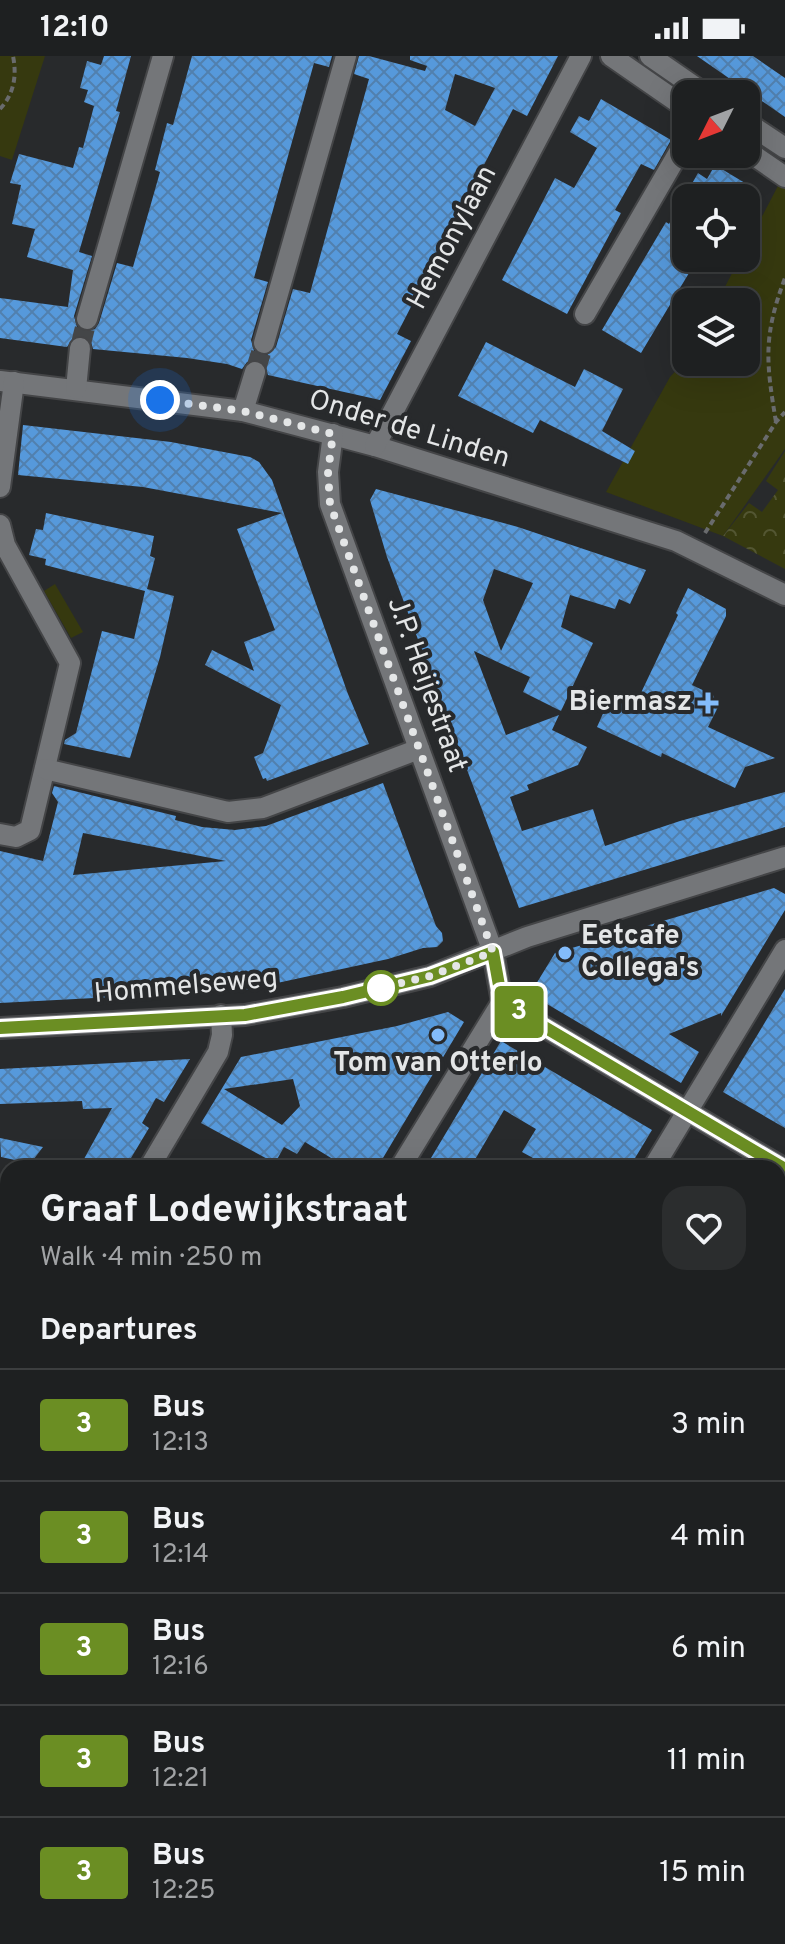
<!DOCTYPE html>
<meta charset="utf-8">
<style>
:root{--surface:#1e2021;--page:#2b2d2e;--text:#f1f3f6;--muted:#a1a3a5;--line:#3c3e3f}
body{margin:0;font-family:Overpass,sans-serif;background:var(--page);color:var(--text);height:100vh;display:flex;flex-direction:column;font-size:30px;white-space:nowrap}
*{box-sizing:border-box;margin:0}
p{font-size:26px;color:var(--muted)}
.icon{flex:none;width:44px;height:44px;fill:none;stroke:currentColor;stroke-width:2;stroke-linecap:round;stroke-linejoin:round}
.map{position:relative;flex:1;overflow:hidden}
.panel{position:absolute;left:0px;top:1104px;width:786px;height:784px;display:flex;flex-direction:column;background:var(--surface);border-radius:24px 24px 0 0;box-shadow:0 8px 32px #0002,0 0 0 2px var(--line)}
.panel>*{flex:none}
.badge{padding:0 16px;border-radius:6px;font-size:28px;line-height:52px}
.needle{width:52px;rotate:228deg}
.tools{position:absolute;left:672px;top:24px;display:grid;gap:16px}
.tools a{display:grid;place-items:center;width:88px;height:88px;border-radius:16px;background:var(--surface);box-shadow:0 8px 32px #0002,0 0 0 2px var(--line);font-size:40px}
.you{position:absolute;width:40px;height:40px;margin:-20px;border:6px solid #fff;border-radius:50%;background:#1a73e8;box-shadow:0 0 0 12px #1a73e833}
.map>.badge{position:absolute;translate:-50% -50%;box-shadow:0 0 0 4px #fff}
h2{padding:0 40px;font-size:30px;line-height:72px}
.round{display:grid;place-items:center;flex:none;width:84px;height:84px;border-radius:24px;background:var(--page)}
.summary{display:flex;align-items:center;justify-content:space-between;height:136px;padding:0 40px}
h1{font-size:38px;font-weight:700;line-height:60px}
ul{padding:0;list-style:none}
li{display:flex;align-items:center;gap:24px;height:112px;padding:0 40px;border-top:2px solid var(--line)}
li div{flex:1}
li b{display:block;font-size:30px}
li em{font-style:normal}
li .badge{min-width:88px;font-weight:700;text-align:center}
.status{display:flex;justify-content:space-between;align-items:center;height:56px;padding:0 40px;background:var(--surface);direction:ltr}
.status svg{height:22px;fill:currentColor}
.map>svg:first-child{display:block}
.grass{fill:#36390f}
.forest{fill:url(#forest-crowns)}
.building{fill:url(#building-cross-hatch);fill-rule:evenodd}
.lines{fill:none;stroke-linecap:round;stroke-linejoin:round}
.minor-tunnel{stroke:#444648;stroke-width:20;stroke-dasharray:20 10;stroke-linecap:butt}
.minor-casing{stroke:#444547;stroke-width:24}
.tertiary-casing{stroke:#444547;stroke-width:24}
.path{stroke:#696b6d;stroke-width:4;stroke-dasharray:6 4;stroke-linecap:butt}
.minor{stroke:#747679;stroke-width:20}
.tertiary{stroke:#747679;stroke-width:20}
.line-casing{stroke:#fff;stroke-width:18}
.line{stroke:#6b8e23;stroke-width:12}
.walk{stroke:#e4e6e7;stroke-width:8;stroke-dasharray:0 14.4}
.poi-dot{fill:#83bcfb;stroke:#282a2c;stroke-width:3}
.stop-dot{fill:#fff;stroke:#6b8e23;stroke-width:4}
.labels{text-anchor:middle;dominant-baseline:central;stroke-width:8;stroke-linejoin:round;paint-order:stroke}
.street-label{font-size:28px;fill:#e4e6e7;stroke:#282a2c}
.poi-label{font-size:28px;font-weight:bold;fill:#e4e6e7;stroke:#282a2c;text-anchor:end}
</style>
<div class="status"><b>12:10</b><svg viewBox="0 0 49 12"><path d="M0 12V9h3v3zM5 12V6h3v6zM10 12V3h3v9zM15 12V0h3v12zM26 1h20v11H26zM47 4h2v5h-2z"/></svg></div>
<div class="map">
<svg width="785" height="1888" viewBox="0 0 785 1888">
<defs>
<pattern id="forest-crowns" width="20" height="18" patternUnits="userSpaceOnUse" patternTransform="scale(2)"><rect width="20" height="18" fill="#36390f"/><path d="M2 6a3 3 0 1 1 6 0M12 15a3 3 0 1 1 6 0" fill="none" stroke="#535632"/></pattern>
<pattern id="building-cross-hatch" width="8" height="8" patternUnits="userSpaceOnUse" patternTransform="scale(2)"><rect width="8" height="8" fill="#5699db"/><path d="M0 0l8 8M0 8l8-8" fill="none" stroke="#5180ae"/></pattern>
</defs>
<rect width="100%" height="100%" fill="#282a2c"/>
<g class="grass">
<path d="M 0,0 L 45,0 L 12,104 L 0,100 Z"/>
<path d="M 780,126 L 785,129 L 785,393 L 723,480 L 606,436 L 670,321 L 686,304 L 746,306 L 746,246 L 717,246 L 740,202 L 746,202 L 746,191 Z"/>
<path d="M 55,528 L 83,576 L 71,582 L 44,535 Z"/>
</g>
<g class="forest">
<path d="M 785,395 L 785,513 L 723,480 L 749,447 L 762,456 L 778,434 L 766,425 Z"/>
<path d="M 212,1880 L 320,1880 L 319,1888 L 214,1888 Z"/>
</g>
<g class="building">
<path d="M 104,0 L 131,0 L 116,55 L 120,56 L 79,196 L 92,200 L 74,260 L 77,271 L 84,276 L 95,273 L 99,267 L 117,207 L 133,211 L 160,116 L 155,114 L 167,67 L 173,69 L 192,0 L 332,0 L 329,11 L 314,7 L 254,222 L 268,226 L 251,284 L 254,295 L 266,300 L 276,291 L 293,233 L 310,237 L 369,23 L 354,18 L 359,0 L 369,0 L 425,15 L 427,10 L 410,4 L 410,0 L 558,0 L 527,60 L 513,53 L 504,70 L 397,278 L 411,285 L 380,344 L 268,319 L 265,308 L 258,303 L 247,306 L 242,313 L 227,308 L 187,302 L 93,293 L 91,286 L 82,279 L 74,281 L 67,291 L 0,282 L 0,242 L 68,251 L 73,214 L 27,201 L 35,173 L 12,168 L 21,129 L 10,127 L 19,98 L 73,112 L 79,91 L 83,92 L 94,50 L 84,46 L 88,34 L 80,32 L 87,5 L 101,9 ZM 455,18 L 495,32 L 475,70 L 445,54 Z"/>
<path d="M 697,0 L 753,0 L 785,22 L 785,61 Z"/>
<path d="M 601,43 L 671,84 L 654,114 L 641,108 L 615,154 L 621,157 L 567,258 L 502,224 L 555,122 L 574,132 L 597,92 L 570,76 L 579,60 L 589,65 Z"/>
<path d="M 715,109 L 745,127 L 738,141 L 740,142 L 686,142 L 686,202 L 698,202 L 641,297 L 602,274 L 666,166 L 669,168 L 698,117 L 707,123 Z"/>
<path d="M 486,286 L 575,331 L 584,313 L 623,333 L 602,375 L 635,395 L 628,408 L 540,364 L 533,377 L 458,340 Z"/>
<path d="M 23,369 L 171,386 L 250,401 L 259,406 L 272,424 L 348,638 L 369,688 L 267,725 L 266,722 L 263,723 L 254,701 L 263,697 L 281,649 L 205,609 L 212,594 L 254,615 L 244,586 L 275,574 L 237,473 L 282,457 L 143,431 L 18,419 Z"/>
<path d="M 376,433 L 518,471 L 646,514 L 630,548 L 619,543 L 615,553 L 570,539 L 561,571 L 593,587 L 561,655 L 523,636 L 530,621 L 474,595 L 506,679 L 559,659 L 552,674 L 587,691 L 578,709 L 527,729 L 529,734 L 510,741 L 522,775 L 593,753 L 605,790 L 680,765 L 785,736 L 785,771 L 519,852 L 387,501 L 370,444 ZM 494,513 L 533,527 L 501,595 L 483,544 Z"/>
<path d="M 46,457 L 154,480 L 150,500 L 155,502 L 147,533 L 174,540 L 160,601 L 130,702 L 64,688 L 65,684 L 76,677 L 102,575 L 134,583 L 145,535 L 45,509 L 46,503 L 29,499 L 36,473 L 43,474 Z"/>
<path d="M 688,532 L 726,553 L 726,560 L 692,629 L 713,639 L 718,651 L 708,671 L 775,702 L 745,711 L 735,732 L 662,697 L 661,701 L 597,671 L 610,642 L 625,649 L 631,637 L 639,641 L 678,559 L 676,557 Z"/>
<path d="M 383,727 L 436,870 L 442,877 L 443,885 L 437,891 L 423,892 L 388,903 L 245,934 L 0,947 L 0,795 L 43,805 L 58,746 L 52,737 L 54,730 L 176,760 L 175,764 L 202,771 L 235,774 L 266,770 ZM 83,777 L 226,805 L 73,819 Z"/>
<path d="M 774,832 L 785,838 L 785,854 L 721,960 L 721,957 L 669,978 L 699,996 L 681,1027 L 530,938 L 555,897 Z"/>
<path d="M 785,933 L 785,1072 L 723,1036 Z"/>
<path d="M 448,956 L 464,966 L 377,1112 L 331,1112 L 336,1105 L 305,1086 L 297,1098 L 284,1091 L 275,1107 L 201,1067 L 241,1001 L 397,970 ZM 293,1023 L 300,1050 L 282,1069 L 224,1033 Z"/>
<path d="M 501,985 L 652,1074 L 629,1112 L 527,1112 L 533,1102 L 522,1096 L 536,1073 L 504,1054 L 470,1112 L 425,1112 Z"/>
<path d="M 190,1003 L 164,1046 L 156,1042 L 142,1067 L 149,1072 L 125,1112 L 79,1112 L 112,1052 L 83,1053 L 82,1045 L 0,1048 L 0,1013 Z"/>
<path d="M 0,1082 L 43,1091 L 27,1112 L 12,1112 L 15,1104 L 1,1101 Z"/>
</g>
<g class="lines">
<g class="minor-tunnel">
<path d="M 80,292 L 87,263"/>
<path d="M 255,316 L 264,287"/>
</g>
<defs>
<g id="minor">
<path d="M 611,0 L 686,52"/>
<path d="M 650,0 L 705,38"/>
<path d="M 746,66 L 785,92"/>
<path d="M 746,94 L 785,121"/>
<path d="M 585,258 L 686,84"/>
<path d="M 87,263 L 163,0"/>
<path d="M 264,287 L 346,0"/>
<path d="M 0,325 L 243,355 L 375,390 L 676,485 L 785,539"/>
<path d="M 76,333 L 80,292"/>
<path d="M 243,355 L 255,316"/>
<path d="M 333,378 L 328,416 L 330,448 L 493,896 L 502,946 L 785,1113"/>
<path d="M 375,390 L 581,0"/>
<path d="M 0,431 L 14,326"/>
<path d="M 0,469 L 5,489 L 70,607 L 30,774 L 16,781 L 0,778"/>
<path d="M 45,713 L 228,756 L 263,752 L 419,693"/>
<path d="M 149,1112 L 218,996 L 222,979 L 221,959"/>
<path d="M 400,1112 L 502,946"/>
<path d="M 653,1112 L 785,894"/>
<path d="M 0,1222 L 8,1225"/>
<path d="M 778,1321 L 785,1310"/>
<path d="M 0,1449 L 8,1450"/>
<path d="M 778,1470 L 785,1472"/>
<path d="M 0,1700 L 8,1697"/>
<path d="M 778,1704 L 785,1706"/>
<path d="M 521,1884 L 542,1888"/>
</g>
<g id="tertiary">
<path d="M 0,972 L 245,959 L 343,941 L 430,920 L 527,881 L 785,801"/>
<path d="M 0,1654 L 8,1682"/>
<path d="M 0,1790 L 8,1820"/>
<path d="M 26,1880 L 28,1888"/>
<path d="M 63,1880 L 66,1888"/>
</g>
</defs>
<use href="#minor" class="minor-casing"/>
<use href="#tertiary" class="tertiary-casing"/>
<g class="path">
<path d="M 0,53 C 14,38 17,20 13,0"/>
<path d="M 776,366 C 766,306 763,280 785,222"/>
<path d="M 705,477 L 776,366 L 785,356"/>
</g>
<use href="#minor" class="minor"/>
<use href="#tertiary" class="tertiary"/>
</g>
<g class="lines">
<defs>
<path id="line" d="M 0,972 L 245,959 L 343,941 L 430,920 L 493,896 L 502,946 L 785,1113"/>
</defs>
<use href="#line" class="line-casing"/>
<use href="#line" class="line"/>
<path class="walk" d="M 160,344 L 243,355 L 333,378 L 328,416 L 330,448 L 493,896 L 430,920 L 372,934 L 381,932"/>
</g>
<g class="poi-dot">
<path d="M704 635h8v8h8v8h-8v8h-8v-8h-8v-8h8z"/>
<circle cx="565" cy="897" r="8"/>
<circle cx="438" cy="979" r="8"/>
</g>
<circle class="stop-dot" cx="381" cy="932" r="16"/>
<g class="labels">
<g class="street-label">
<text transform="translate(453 182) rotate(-62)">Hemonylaan</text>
<text transform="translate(409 374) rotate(17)">Onder de Linden</text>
<text transform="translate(426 629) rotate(70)">J.P. Heijestraat</text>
<text transform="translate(186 931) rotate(-5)">Hommelseweg</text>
</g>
<g class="poi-label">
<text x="692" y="647">Biermasz</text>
<text x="581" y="881" text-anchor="start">Eetcafe<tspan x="581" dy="32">Collega's</tspan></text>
<text x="438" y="1008" text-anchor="middle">Tom van Otterlo</text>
</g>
</g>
</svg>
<div class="tools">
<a><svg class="needle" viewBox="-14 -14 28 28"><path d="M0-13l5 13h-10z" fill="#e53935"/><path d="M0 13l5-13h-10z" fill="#a1a3a5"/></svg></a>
<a><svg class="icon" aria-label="locate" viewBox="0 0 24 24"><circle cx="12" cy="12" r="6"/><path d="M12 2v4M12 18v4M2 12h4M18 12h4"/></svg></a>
<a><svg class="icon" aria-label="layers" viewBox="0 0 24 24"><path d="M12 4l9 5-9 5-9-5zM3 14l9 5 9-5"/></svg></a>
</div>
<div class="you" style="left:160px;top:344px"></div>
<b class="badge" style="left:519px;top:956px;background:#6b8e23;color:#fff">3</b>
<section class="panel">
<div class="summary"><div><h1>Graaf Lodewijkstraat</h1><p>Walk · 4 min · 250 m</p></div><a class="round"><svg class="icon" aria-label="heart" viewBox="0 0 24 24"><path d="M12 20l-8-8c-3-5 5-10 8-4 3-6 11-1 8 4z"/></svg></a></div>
<h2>Departures</h2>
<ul>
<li><span class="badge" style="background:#6b8e23;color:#fff">3</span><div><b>Bus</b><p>12:13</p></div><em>3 min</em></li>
<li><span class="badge" style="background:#6b8e23;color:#fff">3</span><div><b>Bus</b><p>12:14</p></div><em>4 min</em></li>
<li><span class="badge" style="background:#6b8e23;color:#fff">3</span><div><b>Bus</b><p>12:16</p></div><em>6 min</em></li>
<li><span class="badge" style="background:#6b8e23;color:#fff">3</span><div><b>Bus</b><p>12:21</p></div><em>11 min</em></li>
<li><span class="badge" style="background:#6b8e23;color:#fff">3</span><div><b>Bus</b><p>12:25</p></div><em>15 min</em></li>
</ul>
</section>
</div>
